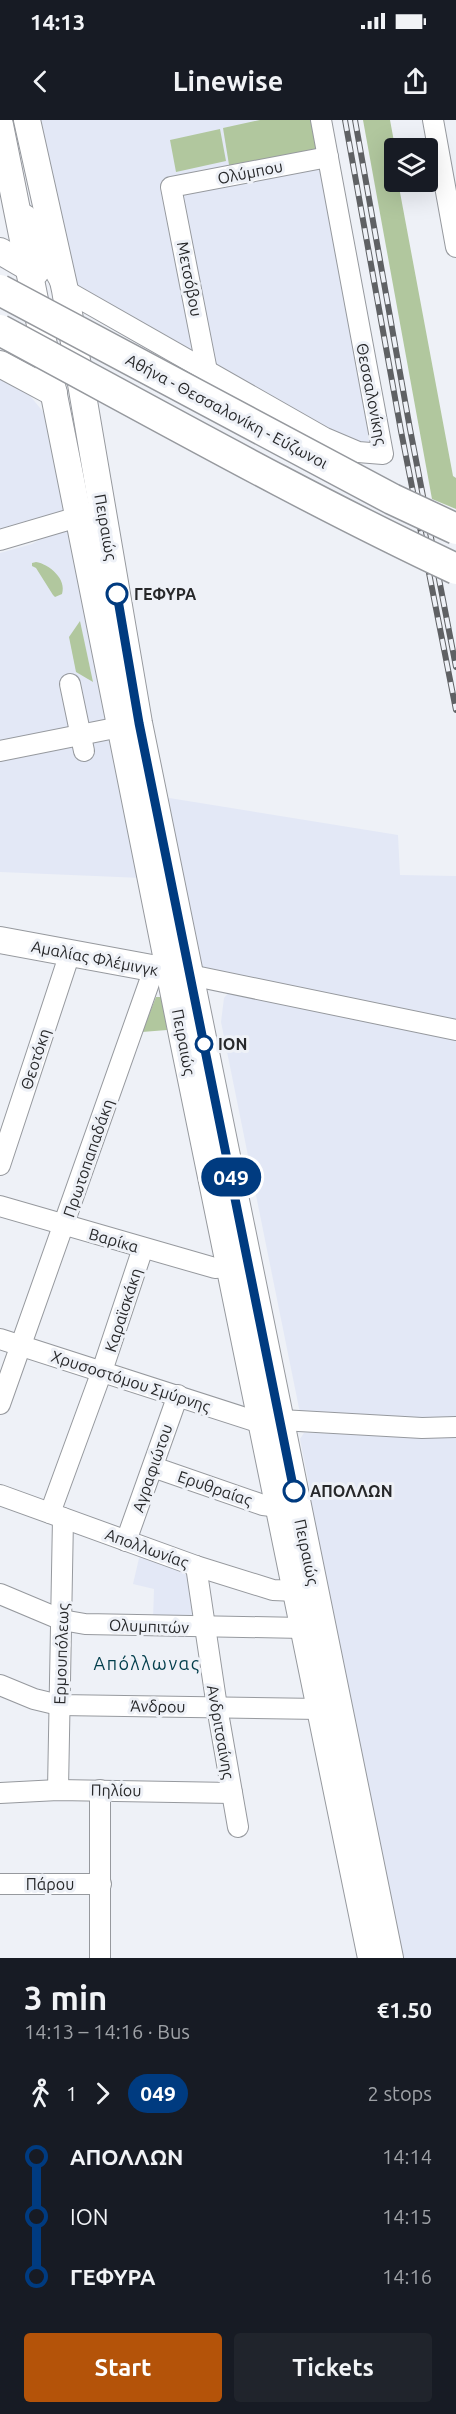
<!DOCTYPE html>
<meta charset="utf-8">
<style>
:root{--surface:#171b24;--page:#20242c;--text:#f1f3f6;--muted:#9ea1a6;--accent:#b45309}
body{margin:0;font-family:Ubuntu,sans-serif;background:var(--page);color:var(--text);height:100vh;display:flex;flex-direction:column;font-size:22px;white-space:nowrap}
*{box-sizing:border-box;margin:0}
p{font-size:20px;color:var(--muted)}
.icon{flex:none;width:33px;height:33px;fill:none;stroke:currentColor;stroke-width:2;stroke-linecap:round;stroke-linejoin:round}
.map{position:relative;height:1838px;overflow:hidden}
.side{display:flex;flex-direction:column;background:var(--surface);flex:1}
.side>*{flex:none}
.badge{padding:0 12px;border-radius:20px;font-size:21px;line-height:39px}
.tools{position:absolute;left:384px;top:18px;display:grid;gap:12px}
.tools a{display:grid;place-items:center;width:54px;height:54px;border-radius:6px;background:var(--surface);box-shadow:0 6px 24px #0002;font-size:30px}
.map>.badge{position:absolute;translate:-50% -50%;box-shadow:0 0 0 3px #fff}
.legs{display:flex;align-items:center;gap:9px;height:66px;padding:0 24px;font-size:20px}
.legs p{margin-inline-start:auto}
.headline{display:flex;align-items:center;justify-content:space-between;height:102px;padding:0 24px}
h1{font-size:33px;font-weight:700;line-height:45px}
.cta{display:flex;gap:12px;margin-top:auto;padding:12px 24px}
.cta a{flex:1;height:69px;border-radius:6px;background:var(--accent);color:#fff;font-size:24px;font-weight:700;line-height:69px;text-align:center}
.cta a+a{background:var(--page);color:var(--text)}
ul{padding:0 24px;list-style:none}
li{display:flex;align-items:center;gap:21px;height:60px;font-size:22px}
li i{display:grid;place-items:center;width:9px;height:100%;margin:0 8px;background:currentColor}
li i::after{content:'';width:15px;height:15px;margin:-8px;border:4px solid;border-radius:50%;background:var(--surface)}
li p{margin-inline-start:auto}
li:first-child i{background:linear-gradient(#0000 50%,currentColor 0)}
li:last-child i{background:linear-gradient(currentColor 50%,#0000 0)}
.status{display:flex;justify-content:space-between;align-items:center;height:42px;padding:0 30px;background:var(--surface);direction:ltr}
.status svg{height:16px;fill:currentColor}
header{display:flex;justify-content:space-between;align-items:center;height:78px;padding:0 24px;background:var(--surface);font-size:27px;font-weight:700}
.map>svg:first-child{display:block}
.built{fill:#e3e8f6}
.green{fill:#b1c79e;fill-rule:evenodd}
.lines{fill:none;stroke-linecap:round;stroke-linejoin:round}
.minor-casing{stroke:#96999e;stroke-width:22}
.major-casing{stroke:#96999e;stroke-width:28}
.minor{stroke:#fff;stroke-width:20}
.major{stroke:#fff;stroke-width:26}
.rail-casing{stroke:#5f6164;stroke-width:6}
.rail{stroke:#eef1f7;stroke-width:4;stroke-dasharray:11;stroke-linecap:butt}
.highway-bridge-casing{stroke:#96999e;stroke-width:33;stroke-linecap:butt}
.highway-bridge{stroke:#fff;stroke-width:30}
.line-1-casing{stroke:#fff;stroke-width:14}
.line-1{stroke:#003b80;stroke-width:9}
.stop-1-dot{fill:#fff;stroke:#003b80;stroke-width:3}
.labels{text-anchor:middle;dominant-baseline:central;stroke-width:6;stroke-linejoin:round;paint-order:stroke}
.street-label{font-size:16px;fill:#27282a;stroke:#eef1f7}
.stop-label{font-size:16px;font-weight:bold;fill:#27282a;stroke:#eef1f7;text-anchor:start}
.neighbourhood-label{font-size:18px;letter-spacing:1.5px;fill:#013d4b;stroke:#eef1f7}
</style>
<div class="status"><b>14:13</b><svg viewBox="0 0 49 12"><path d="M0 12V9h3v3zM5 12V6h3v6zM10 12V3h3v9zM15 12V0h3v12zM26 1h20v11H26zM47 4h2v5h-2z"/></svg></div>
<header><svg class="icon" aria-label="back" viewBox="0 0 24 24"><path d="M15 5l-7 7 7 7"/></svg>Linewise<svg class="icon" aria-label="share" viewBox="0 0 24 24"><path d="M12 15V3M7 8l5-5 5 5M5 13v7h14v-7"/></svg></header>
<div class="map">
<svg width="456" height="1838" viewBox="0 0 456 1838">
<rect width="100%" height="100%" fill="#eef1f7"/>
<g class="built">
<path d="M 41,0 L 313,0 L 371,321 L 362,326 L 338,313 L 148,211 L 89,176 L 75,164 Z"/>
<path d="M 0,254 L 22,266 L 44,293 L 50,308 L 67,392 L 0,413 Z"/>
<path d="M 70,407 L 142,758 L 0,752 L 0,433 L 32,424 L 51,413 Z"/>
<path d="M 163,677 L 398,715 L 400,755 L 456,756 L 456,901 L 198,846 Z"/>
<path d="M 229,872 L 456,913 L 456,1298 L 301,1298 L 221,902 L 224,878 Z"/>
<path d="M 304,1313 L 456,1315 L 456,1838 L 399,1838 L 308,1390 L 311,1375 L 300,1319 Z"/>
<path d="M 140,1434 L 187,1451 L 195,1502 L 153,1500 L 154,1469 L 133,1464 Z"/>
</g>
<g class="green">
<path d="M 260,0 L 313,0 L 319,34 L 230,51 L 223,8 Z"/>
<path d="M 363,0 L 390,0 L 395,27 L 432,25 L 438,64 L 399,67 L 453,356 L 456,358 L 456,389 L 432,379 ZM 394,28 L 428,28 L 428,62 L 394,62 Z"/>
<path d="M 220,9 L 226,41 L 176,52 L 170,20 Z"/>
<path d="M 36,442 C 49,444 67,459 62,474 L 55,477 L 53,475 L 36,448 L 32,446 L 32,443 Z"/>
<path d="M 80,501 L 93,562 L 76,552 L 69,517 Z"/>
<path d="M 156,877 L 161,877 L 164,880 L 167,910 L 142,912 Z"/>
</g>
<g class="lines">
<defs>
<g id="minor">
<path d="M 433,0 L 456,127"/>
<path d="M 26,95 L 37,120 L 65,170 L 325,318 L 358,332 L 383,334 L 321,0"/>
<path d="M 207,251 L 171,67 L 328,37"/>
<path d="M 0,420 L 78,397"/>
<path d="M 70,564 L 84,631"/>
<path d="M 0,631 L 120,607"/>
<path d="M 190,855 L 456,910"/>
<path d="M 0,1045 L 70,833"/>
<path d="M 0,1086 L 215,1148 L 229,1147"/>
<path d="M 0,1219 L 261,1303"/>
<path d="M 0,1284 L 154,849"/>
<path d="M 281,1300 L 422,1308 L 456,1307"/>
<path d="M 153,1347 L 263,1385 L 279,1387"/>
<path d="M 0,1375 L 196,1446 L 273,1470 L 296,1471"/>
<path d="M 50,1393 L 102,1251 L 143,1128"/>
<path d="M 126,1421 L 178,1275"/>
<path d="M 196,1446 L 217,1587 L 238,1707"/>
<path d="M 0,1474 L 62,1500 L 85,1504 L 303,1508"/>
<path d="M 0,1565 L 34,1579 L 59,1585 L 320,1589"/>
<path d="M 58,1670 L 63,1398"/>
<path d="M 0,1673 L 58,1670 L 232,1673"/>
<path d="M 0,1764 L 101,1764"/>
<path d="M 100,1838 L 100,1670"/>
</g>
<g id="major">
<path d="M 27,0 L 65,170 L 139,603 L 390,1838"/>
<path d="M 0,5 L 183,920 L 371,1838"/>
<path d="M 0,131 L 36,152"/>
<path d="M 0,244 L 54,273"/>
<path d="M 0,820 L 184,854"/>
</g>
</defs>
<use href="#minor" class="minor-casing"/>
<use href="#major" class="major-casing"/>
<use href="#minor" class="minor"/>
<use href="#major" class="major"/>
<defs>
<g id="rail">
<path d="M 345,0 L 401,311 L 456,590"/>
<path d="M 355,0 L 410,309 L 456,547"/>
</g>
</defs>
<use href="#rail" class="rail-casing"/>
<use href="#rail" class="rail"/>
<defs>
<g id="highway-bridge">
<path d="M 0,170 L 392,379 L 456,409"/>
<path d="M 0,210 C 151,291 301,376 456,449"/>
</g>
</defs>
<use href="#highway-bridge" class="highway-bridge-casing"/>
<use href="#highway-bridge" class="highway-bridge"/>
</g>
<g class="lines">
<defs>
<path id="line-1" d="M 117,474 L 139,603 L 294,1371"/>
</defs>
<use href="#line-1" class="line-1-casing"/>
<use href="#line-1" class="line-1"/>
</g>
<g class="stop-1-dot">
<circle cx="117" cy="474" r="10"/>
<circle cx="204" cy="924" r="8"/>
<circle cx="294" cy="1371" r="10"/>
</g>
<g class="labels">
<g class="street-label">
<text transform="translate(250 52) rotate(-11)">Ολύμπου</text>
<text transform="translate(190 159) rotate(79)">Μετσόβου</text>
<text transform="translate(372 274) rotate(79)">Θεσσαλονίκης</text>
<text transform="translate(227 291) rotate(28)">Αθήνα - Θεσσαλονίκη - Εύζωνοι</text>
<text transform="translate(106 407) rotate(80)">Πειραιώς</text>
<text transform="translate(95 838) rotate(11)">Αμαλίας Φλέμινγκ</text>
<text transform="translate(184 922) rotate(79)">Πειραιώς</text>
<text transform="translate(35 939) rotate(-72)">Θεοτόκη</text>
<text transform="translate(88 1038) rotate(-71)">Πρωτοπαπαδάκη</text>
<text transform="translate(114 1120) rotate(16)">Βαρίκα</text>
<text transform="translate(123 1190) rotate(-72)">Καραϊσκάκη</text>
<text transform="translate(131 1261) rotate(18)">Χρυσοστόμου Σμύρνης</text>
<text transform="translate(152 1348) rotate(-71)">Αγραφιώτου</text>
<text transform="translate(215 1368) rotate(19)">Ερυθραίας</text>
<text transform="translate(147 1428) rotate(20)">Απολλωνίας</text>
<text transform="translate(307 1432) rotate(78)">Πειραιώς</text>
<text transform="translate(149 1506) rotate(2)">Ολυμπιτών</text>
<text transform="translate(61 1534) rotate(-88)">Ερμουπόλεως</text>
<text transform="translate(158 1586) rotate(1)">Άνδρου</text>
<text transform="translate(221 1612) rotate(80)">Ανδριτσαίνης</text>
<text transform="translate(116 1670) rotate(1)">Πηλίου</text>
<text x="50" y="1764">Πάρου</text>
</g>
<g class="stop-label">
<text x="134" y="474">ΓΕΦΥΡΑ</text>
<text x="218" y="924">ΙΟΝ</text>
<text x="310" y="1371">ΑΠΟΛΛΩΝ</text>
</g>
<g class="neighbourhood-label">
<text x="147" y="1543">Απόλλωνας</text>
</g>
</g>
</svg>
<div class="tools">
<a><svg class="icon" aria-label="layers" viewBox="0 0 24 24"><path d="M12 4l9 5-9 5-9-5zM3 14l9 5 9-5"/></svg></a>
</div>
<b class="badge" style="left:231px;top:1057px;background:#003b80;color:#fff">049</b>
</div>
<section class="side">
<div class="headline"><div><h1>3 min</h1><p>14:13 – 14:16 · Bus</p></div><b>€1.50</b></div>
<div class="legs"><svg class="icon" aria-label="walk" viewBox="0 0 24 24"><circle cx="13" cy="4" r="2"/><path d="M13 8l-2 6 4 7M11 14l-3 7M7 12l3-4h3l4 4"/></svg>1<svg class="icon" aria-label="forward" viewBox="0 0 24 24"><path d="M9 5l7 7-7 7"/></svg><b class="badge" style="background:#003b80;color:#fff">049</b><p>2 stops</p></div>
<ul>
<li><i style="color:#003b80"></i><b>ΑΠΟΛΛΩΝ</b><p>14:14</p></li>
<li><i style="color:#003b80"></i><span>ΙΟΝ</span><p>14:15</p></li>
<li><i style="color:#003b80"></i><b>ΓΕΦΥΡΑ</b><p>14:16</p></li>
</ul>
<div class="cta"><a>Start</a><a>Tickets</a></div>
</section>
